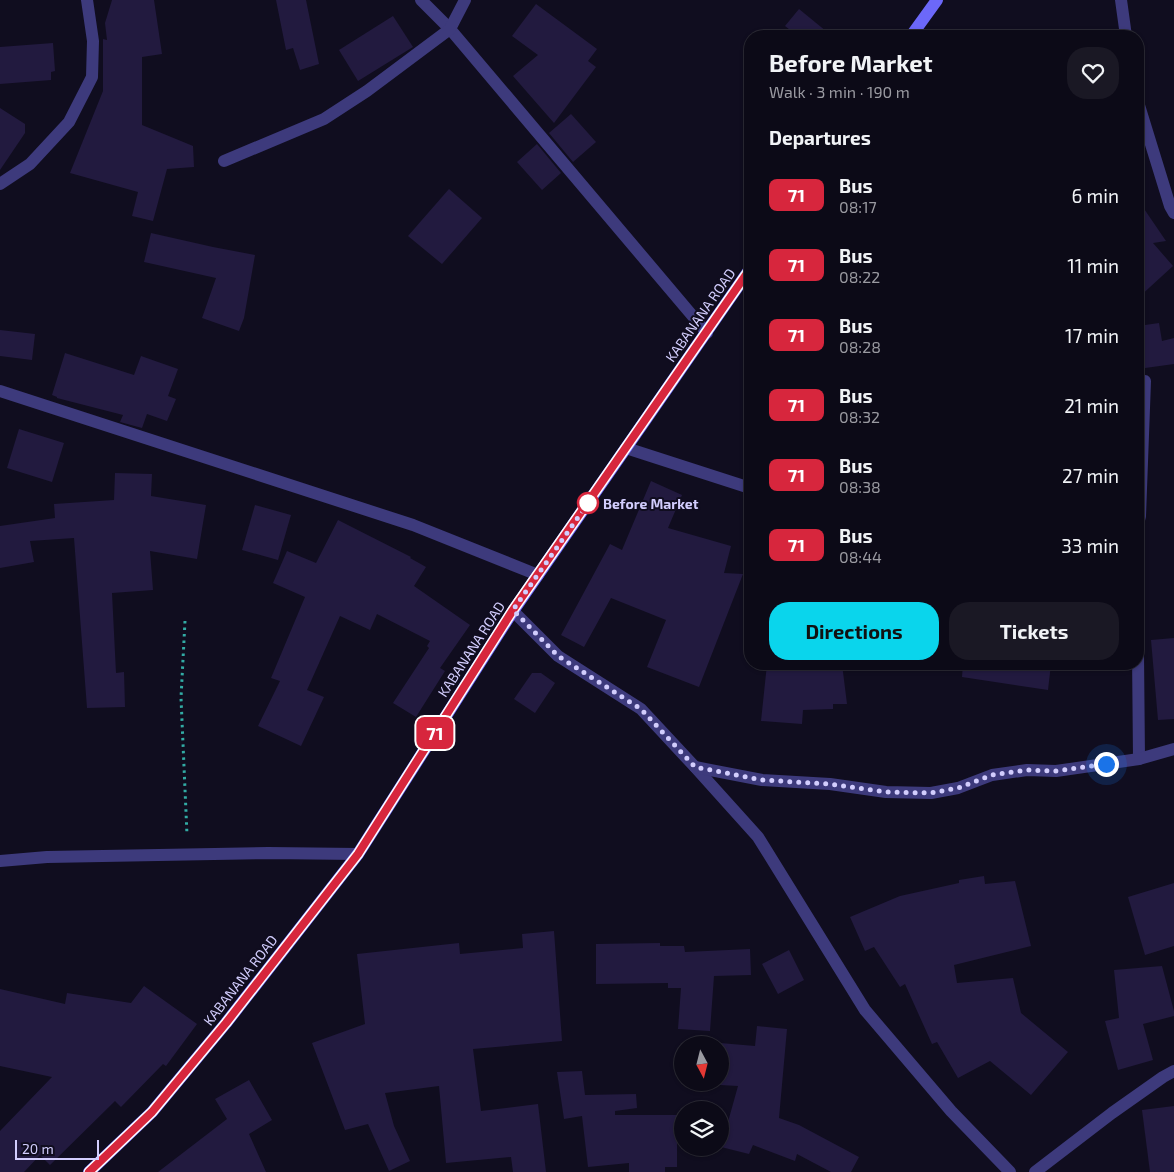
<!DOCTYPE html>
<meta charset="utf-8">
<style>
:root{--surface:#0c0a17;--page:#1a1824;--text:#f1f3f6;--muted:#9a9aa1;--line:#2c2b36;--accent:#0ad5ec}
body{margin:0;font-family:"Exo 2",sans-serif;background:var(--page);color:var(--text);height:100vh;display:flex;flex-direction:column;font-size:19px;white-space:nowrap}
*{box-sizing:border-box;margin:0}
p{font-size:16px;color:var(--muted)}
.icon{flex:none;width:28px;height:28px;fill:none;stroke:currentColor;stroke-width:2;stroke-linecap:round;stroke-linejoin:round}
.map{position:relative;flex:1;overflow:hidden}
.drawer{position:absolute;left:744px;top:30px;width:400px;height:640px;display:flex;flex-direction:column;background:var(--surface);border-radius:20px;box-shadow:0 1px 4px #0004,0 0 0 1px var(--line)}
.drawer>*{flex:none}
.badge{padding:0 10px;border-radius:8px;font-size:18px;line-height:32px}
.needle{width:32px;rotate:173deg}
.tools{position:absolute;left:674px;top:1036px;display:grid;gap:10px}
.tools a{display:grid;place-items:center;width:55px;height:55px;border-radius:50%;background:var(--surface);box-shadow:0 1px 4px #0004,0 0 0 1px var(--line);font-size:25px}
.scale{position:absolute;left:15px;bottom:12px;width:84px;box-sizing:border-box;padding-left:5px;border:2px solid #d2cdfd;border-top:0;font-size:14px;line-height:18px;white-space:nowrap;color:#d2cdfd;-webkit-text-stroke:4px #100d1f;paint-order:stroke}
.you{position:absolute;width:25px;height:25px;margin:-12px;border:4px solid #fff;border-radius:50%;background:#1a73e8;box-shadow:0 0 0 8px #1a73e833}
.map>.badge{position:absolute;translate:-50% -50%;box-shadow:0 0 0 2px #fff}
h2{padding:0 25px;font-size:19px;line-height:45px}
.round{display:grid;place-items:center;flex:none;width:52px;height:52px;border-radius:20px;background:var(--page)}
.head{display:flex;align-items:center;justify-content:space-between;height:85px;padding:0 25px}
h1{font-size:24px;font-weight:700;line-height:38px}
.action{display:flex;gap:10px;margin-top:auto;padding:10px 25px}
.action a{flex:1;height:58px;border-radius:20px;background:var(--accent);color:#111;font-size:20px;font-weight:700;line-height:58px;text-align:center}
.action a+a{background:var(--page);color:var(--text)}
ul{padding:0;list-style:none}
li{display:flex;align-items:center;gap:15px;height:70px;padding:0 25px}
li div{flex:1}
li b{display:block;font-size:19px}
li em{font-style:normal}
li .badge{min-width:55px;font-weight:700;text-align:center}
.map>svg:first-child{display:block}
.building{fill:#221a3f}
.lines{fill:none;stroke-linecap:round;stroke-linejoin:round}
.path{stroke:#32aba4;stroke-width:3;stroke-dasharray:2.5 4;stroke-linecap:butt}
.street{stroke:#3d3a7c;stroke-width:12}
.secondary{stroke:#6c68f9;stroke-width:12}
.line-casing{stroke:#fff;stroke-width:11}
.line{stroke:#d7263d;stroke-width:8}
.walk{stroke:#d2cdfd;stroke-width:5;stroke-dasharray:0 9}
.stop-dot{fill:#fff;stroke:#d7263d;stroke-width:2.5}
.labels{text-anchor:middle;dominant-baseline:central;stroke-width:4;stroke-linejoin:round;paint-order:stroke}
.street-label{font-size:14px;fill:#d2cdfd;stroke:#100d1f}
.stop-label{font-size:14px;font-weight:bold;fill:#d2cdfd;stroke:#100d1f;text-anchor:start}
</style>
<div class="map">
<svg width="1174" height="1172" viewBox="0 0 1174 1172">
<rect width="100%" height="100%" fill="#100d1f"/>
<g class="building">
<path d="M 112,0 L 154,0 L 162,54 L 142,57 L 142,125 L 193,146 L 194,167 L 167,169 L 153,221 L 132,216 L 138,192 L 70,173 L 103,91 L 103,39 L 107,40 L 105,23 Z"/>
<path d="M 276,0 L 306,0 L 319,64 L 300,70 L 293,48 L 286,50 Z"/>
<path d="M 536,4 L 597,49 L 588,61 L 596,67 L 554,123 L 513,76 L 538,55 L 512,36 Z"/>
<path d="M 799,9 L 832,36 L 798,36 L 785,26 Z"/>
<path d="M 393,16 L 413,47 L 358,81 L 339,50 Z"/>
<path d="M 53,43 L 55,71 L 51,72 L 51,80 L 0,84 L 0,47 Z"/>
<path d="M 0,108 L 25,124 L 25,133 L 0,170 Z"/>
<path d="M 571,114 L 596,142 L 573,162 L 549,133 Z"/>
<path d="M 537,144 L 561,173 L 542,190 L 517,162 Z"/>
<path d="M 449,189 L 482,218 L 442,264 L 408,236 Z"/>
<path d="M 1138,200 L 1166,241 L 1153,243 L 1173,266 L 1138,298 Z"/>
<path d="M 151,233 L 213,247 L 255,255 L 244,318 L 239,331 L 202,318 L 216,278 L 144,262 Z"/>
<path d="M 1159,323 L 1162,341 L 1174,338 L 1174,364 L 1138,369 L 1138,326 Z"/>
<path d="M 0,330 L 35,334 L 32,360 L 0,356 Z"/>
<path d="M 65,353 L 134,375 L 141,356 L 178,369 L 168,396 L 176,399 L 167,421 L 147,414 L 142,428 L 120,422 L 123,415 L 57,398 L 57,397 L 52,395 Z"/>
<path d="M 19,429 L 64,443 L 52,482 L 7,468 Z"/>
<path d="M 115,473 L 152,474 L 151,496 L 206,505 L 197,559 L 150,551 L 153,590 L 112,593 L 116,673 L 124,672 L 125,707 L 87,708 L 74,538 L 30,541 L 34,562 L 0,568 L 0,526 L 55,518 L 54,504 L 114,500 Z"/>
<path d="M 651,481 L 682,495 L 668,528 L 731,546 L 724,573 L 743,574 L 699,687 L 647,667 L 666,620 L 611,598 L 584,647 L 561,635 L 610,544 L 622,550 Z"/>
<path d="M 255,505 L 291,515 L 278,560 L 242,550 Z"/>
<path d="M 338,520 L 411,557 L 410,558 L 426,567 L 414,586 L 470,625 L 440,668 L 445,671 L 416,717 L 393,703 L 429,648 L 427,646 L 430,641 L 377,614 L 370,630 L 340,616 L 307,690 L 324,697 L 301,746 L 258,726 L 280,681 L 271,678 L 305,597 L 273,583 L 287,551 L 316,563 Z"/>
<path d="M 1174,638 L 1174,719 L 1158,720 L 1151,640 Z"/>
<path d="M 767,664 L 842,664 L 847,704 L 833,704 L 833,709 L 803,710 L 802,724 L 761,721 Z"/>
<path d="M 963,664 L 1051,664 L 1048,690 L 962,677 Z"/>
<path d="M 532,673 L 541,673 L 555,683 L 535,713 L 514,699 Z"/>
<path d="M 984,876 L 985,884 L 1015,881 L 1031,946 L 954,965 L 957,983 L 1013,978 L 1021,1013 L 1068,1052 L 1031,1095 L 990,1061 L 958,1078 L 937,1042 L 932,1044 L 905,984 L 900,987 L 874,947 L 865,951 L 850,917 L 900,896 L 959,883 L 959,880 Z"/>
<path d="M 1174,883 L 1174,946 L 1145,955 L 1128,897 Z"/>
<path d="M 554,931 L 562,1041 L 473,1049 L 481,1111 L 538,1104 L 546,1172 L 513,1172 L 511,1157 L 446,1163 L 439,1086 L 385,1093 L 394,1126 L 410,1161 L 389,1171 L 368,1124 L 345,1130 L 312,1043 L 365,1024 L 357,954 L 459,943 L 460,954 L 523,948 L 522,934 Z"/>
<path d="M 660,943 L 660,946 L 684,946 L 685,952 L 750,949 L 751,975 L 714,976 L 710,1031 L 678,1029 L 681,988 L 668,988 L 668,983 L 596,984 L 596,944 Z"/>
<path d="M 789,950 L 804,980 L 778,994 L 762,964 Z"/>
<path d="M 1162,966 L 1174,1011 L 1174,1016 L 1143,1024 L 1153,1060 L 1118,1070 L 1105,1021 L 1119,1018 L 1114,970 Z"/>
<path d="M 144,986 L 197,1024 L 166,1066 L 163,1064 L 121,1107 L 115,1101 L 50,1165 L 40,1155 L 24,1172 L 0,1172 L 0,1131 L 52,1077 L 0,1066 L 0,989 L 65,1004 L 67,993 L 131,1003 Z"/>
<path d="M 757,1026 L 787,1029 L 779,1118 L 799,1125 L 859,1157 L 851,1172 L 831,1172 L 797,1154 L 795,1161 L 753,1145 L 749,1154 L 721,1147 L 738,1086 L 720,1085 L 720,1043 L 755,1046 Z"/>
<path d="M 582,1071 L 585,1095 L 636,1094 L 637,1108 L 615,1111 L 615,1115 L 677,1115 L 677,1167 L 665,1167 L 665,1172 L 629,1172 L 629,1163 L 588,1167 L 582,1116 L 564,1119 L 557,1072 Z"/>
<path d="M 249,1080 L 272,1120 L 249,1134 L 266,1172 L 158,1172 L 227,1119 L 215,1099 Z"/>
<path d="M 1174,1106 L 1174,1172 L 1150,1172 L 1142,1110 Z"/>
</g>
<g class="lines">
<path class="path" d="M 185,621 L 181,698 L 187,835"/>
<g class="street">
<path d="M 421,0 L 450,29 L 707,333"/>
<path d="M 1121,0 L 1126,36"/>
<path d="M 1138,102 L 1170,206 L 1174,213"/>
<path d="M 224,161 L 324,119 L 367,91 L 450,29 L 465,0"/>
<path d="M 0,184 L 30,164 L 69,122 L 92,77 L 93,41 L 87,0"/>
<path d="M 0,391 L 413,525 L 538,575"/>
<path d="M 626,448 L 750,488"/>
<path d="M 1138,524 L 1140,516 L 1145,381"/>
<path d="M 513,611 L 558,656 L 641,709 L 695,767 L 758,837 L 865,1010 L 951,1111 L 1010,1172"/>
<path d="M 1138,653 L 1139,759"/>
<path d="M 695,767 L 762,780 L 830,784 L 886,792 L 931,793 L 958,788 L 992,775 L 1027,770 L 1056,771 L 1139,759 L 1174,749"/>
<path d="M 0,861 L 47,857 L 268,853 L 358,854"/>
<path d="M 1035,1172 L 1112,1113 L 1163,1077 L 1174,1071"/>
</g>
<g class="secondary">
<path d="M 911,36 L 937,0"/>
<path d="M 89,1172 L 152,1112 L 226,1023 L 358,854 L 513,611 L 750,269"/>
</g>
</g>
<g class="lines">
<defs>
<path id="line" d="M 89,1172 L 152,1112 L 226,1023 L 358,854 L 513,610 L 750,269"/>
</defs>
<use href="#line" class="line-casing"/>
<use href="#line" class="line"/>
<path class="walk" d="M 588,503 L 593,496 L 513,610 L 558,656 L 641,709 L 695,767 L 762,780 L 830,784 L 886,792 L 931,793 L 958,788 L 992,775 L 1027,770 L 1056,771 L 1106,764"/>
</g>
<circle class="stop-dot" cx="588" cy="503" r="10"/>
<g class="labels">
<g class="street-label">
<text transform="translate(700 315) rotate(-55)">KABANANA ROAD</text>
<text transform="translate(471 649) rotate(-57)">KABANANA ROAD</text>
<text transform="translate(240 980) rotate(-52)">KABANANA ROAD</text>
</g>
<g class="stop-label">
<text x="603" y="503">Before Market</text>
</g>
</g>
</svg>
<div class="tools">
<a><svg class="needle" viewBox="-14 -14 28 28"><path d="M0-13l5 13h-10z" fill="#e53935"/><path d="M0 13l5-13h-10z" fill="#9a9aa1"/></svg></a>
<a><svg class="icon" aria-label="layers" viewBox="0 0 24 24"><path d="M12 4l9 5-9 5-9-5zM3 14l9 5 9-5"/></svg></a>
</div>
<div class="scale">20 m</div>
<div class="you" style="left:1106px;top:764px"></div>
<b class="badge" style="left:435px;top:733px;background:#d7263d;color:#fff">71</b>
<section class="drawer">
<div class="head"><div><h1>Before Market</h1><p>Walk · 3 min · 190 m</p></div><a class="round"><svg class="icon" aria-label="heart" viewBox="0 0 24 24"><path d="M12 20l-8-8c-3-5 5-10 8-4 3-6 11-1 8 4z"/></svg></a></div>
<h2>Departures</h2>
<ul>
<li><span class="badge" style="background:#d7263d;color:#fff">71</span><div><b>Bus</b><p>08:17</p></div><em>6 min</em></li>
<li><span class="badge" style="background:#d7263d;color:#fff">71</span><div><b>Bus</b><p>08:22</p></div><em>11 min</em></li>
<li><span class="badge" style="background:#d7263d;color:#fff">71</span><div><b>Bus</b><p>08:28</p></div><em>17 min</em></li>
<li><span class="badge" style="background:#d7263d;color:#fff">71</span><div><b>Bus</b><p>08:32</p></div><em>21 min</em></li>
<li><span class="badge" style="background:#d7263d;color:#fff">71</span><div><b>Bus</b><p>08:38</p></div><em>27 min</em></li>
<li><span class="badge" style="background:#d7263d;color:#fff">71</span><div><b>Bus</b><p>08:44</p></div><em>33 min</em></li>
</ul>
<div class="action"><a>Directions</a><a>Tickets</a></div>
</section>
</div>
